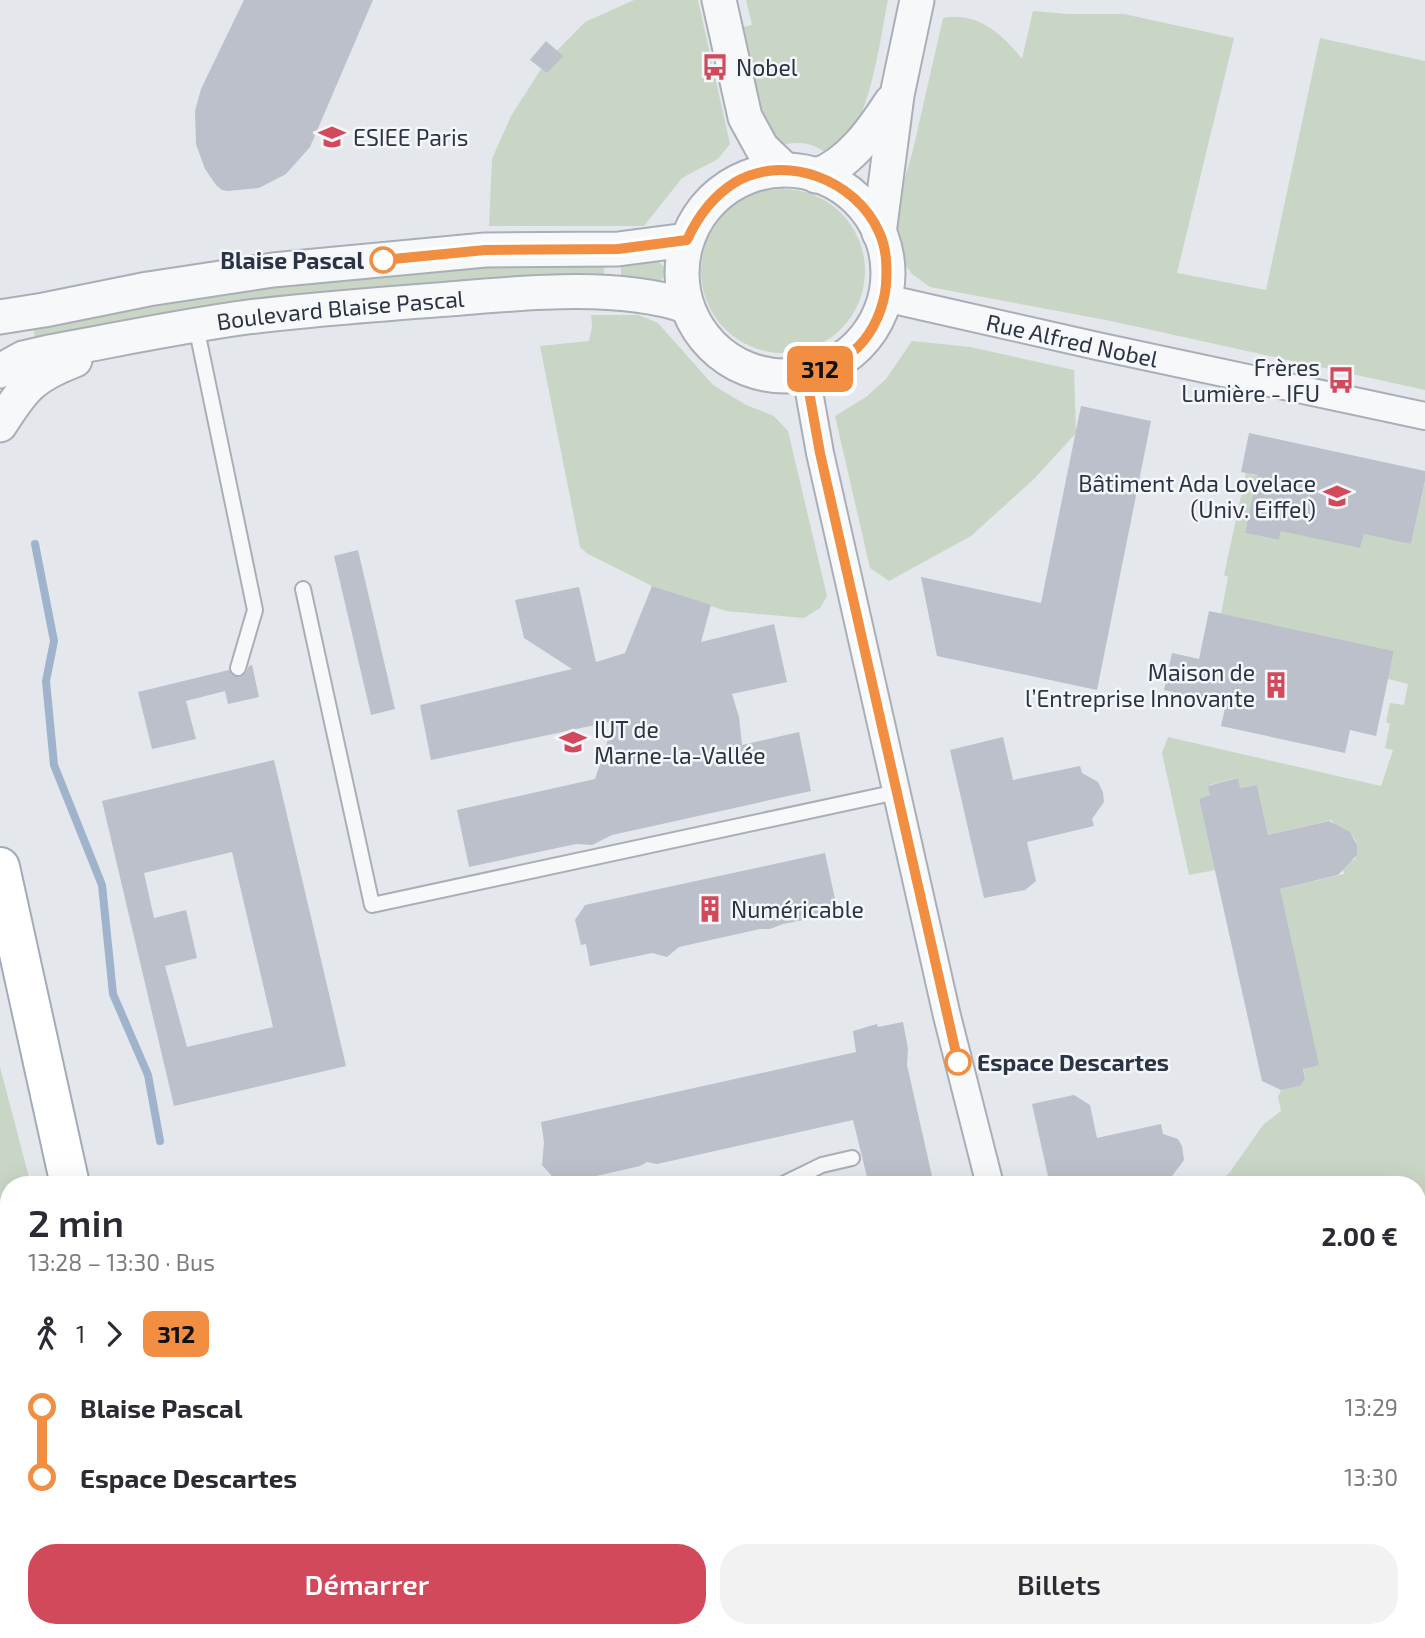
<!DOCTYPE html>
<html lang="fr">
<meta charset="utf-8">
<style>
:root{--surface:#fff;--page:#f2f2f3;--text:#2b2b33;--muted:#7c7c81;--accent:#d1495b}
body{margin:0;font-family:"Exo 2",sans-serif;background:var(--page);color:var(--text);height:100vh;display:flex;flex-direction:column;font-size:26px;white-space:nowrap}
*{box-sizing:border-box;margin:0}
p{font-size:23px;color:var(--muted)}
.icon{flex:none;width:38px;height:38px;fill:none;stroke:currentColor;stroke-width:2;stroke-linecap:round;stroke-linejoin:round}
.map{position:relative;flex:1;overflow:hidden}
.side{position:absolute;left:0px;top:1176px;width:1426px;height:462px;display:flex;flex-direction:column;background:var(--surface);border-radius:28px 28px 0 0;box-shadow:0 7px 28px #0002}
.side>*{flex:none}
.badge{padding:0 14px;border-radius:10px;font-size:24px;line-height:46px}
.map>.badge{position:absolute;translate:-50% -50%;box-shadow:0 0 0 4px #fff}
.legs{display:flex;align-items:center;gap:10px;height:77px;padding:0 28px;font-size:23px}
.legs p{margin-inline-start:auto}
.summary{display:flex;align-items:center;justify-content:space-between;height:119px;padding:0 28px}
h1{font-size:38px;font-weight:600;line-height:52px}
.action{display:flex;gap:14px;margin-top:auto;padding:14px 28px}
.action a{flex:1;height:80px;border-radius:28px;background:var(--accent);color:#fff;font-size:28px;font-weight:600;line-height:80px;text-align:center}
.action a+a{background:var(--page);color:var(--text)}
ul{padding:0 28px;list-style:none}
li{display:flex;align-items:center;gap:24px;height:70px;font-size:26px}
li i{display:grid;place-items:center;width:10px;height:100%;margin:0 9px;background:currentColor}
li i::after{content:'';width:18px;height:18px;margin:-9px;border:5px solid;border-radius:50%;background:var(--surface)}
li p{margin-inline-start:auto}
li:first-child i{background:linear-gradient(#0000 50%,currentColor 0)}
li:last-child i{background:linear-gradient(currentColor 50%,#0000 0)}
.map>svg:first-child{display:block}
.green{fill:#c9d6c5}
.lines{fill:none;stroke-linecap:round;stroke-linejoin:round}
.stream{stroke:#9fb4cc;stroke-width:8}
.building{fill:#bbc0ca;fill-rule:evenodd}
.service-casing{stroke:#a9aeb7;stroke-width:18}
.minor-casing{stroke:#a9aeb7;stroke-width:30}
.tertiary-casing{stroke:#a9aeb7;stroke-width:37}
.primary-casing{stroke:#a3abb8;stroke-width:42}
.motorway-casing{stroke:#8b94a3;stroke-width:42}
.service{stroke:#f7f8fa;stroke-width:14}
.minor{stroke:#f7f8fa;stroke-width:26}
.tertiary{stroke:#f7f8fa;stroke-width:33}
.primary{stroke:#fff;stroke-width:38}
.motorway{stroke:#fff;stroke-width:38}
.line-1-casing{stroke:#fff;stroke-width:16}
.line-1{stroke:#f28e42;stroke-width:10}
.stop-1-dot{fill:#fff;stroke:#f28e42;stroke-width:3.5}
.labels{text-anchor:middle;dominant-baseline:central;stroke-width:5;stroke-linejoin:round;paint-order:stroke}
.poi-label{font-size:23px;fill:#2b3445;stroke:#f4f6f9;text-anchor:start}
.stop-label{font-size:23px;font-weight:bold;fill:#2b3445;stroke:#f4f6f9;text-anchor:end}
.street-label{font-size:23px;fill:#2b3445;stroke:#f4f6f9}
</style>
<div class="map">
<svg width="1425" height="1638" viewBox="0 0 1425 1638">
<rect width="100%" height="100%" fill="#e4e7ec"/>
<g class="green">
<path d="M 634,0 L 698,0 L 730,144 L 718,159 L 682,178 L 644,226 L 489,226 L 492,159 L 511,116 L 545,63 L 585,22 Z"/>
<path d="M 746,0 L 888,0 C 880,38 872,112 845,140 C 840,145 833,149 827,154 C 812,142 800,141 781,145 L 765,131 L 743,27 L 752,25 Z"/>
<path d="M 1033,11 L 1069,14 L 1124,14 L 1234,38 L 1177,273 L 1266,290 L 1320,38 L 1425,61 L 1425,390 L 1106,320 L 930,287 L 912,274 L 898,255 L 895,211 L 913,150 L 943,18 C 976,11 1003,34 1022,59 Z"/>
<circle cx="783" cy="271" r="82"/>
<path d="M 605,260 L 603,283 L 37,345 L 32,324 L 79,314 L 376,270 Z"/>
<path d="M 621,260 L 658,261 L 664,267 L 665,274 L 660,282 L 621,283 Z"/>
<path d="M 591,315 L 639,315 L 658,323 L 713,385 L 746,405 L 774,416 L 788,431 L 827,596 L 820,608 L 804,618 L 726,611 L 652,586 L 588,554 L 580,547 L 540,346 L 589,341 L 592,326 Z"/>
<path d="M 912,341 L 970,347 L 1074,370 L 1076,433 L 1035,478 L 971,536 L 889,581 L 870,568 L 835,416 L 866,397 L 886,379 Z"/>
<path d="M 1246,473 L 1257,476 L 1245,533 L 1279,540 L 1285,511 L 1360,548 L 1366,523 L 1386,538 L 1411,544 L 1425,482 L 1425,1305 L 1422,1322 L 1418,1321 L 1418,1185 L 1216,1185 L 1230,1172 L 1263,1125 L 1281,1111 L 1278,1097 L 1281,1090 L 1300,1086 L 1305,1079 L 1280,889 L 1344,874 L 1342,866 L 1355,859 C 1362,843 1352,828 1335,829 L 1332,820 L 1268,835 L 1257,785 L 1240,788 L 1237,778 L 1209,785 L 1210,795 L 1199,799 L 1215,870 L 1189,875 L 1162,753 L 1168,737 L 1381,786 L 1393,750 L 1385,748 L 1390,724 L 1386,722 L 1390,703 L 1404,705 L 1408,684 L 1388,679 L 1394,651 L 1221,614 L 1228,577 L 1224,575 Z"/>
<path d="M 0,1067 L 31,1185 L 9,1185 L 9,1428 L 0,1434 Z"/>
<path d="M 9,1472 L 9,1629 L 134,1629 L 136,1638 L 0,1638 L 0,1479 Z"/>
<path d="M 181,1629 L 525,1629 L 561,1638 L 183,1638 Z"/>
<path d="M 665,1629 L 1377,1629 L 1377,1638 L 704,1638 Z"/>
</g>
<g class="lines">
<path class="stream" d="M 35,544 L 54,641 L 46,681 L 54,765 L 102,885 L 113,994 L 148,1075 L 160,1141"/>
</g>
<g class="building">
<path d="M 244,0 L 373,0 L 310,147 L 286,174 L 259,188 L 228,191 L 222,190 L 216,185 L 205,169 L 196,144 L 195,111 L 201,89 Z"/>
<path d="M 546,41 L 563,56 L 547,73 L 530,60 Z"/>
<path d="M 1081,406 L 1151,421 L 1097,690 L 937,656 L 921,577 L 1041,603 Z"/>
<path d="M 1249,433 L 1425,471 L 1425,481 L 1411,544 L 1364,534 L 1360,548 L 1281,531 L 1279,540 L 1245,533 L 1257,475 L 1241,472 Z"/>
<path d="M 358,550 L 395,709 L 371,715 L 334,556 Z"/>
<path d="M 652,586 L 711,605 L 701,642 L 774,624 L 787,682 L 732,694 L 739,717 L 742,745 L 799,732 L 811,791 L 612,835 L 592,845 L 576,844 L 469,867 L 457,810 L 595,779 L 614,721 L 431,760 L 420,705 L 572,669 L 524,638 L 515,600 L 579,587 L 596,662 L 625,653 Z"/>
<path d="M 1209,611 L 1394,651 L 1376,736 L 1350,730 L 1345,753 L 1221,726 L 1226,704 L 1164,690 L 1172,653 L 1199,659 Z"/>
<path d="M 252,665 L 259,697 L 228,704 L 225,691 L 186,701 L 196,739 L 152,749 L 138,692 L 229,670 L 232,675 L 240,677 L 245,674 L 249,666 Z"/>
<path d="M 1003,737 L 1013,780 L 1080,766 L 1082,773 L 1098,782 L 1103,792 L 1104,802 L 1092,819 L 1094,826 L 1027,842 L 1036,881 L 1025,890 L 984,898 L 950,750 Z"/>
<path d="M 274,760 L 346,1066 L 174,1106 L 102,801 ZM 232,852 L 273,1027 L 187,1047 L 165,966 L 197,958 L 186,910 L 154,918 L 144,873 Z"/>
<path d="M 1238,778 L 1240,788 L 1257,785 L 1268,835 L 1329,821 L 1350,832 L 1357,845 L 1357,855 L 1338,875 L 1280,889 L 1319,1065 L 1303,1069 L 1305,1079 L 1300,1086 L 1281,1090 L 1262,1081 L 1199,799 L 1210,795 L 1208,786 Z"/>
<path d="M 825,853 L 838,913 L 783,924 L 770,929 L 760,929 L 679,947 L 667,957 L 652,953 L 590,966 L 586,944 L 581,945 L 575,920 L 585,905 Z"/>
<path d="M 903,1022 L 908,1049 L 907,1065 L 934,1185 L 869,1185 L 853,1120 L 657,1164 L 647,1162 L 640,1166 L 557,1185 L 553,1185 L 551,1175 L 542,1165 L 544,1142 L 541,1122 L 856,1052 L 853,1031 L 877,1024 L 878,1027 Z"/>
<path d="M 1074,1095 L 1090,1105 L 1097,1138 L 1161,1124 L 1163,1134 L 1178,1139 L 1182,1146 L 1184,1160 L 1172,1176 L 1174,1185 L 1050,1185 L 1032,1104 Z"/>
</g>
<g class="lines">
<defs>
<g id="service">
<path d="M 196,326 L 255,610 L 238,668"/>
<path d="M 303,589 L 372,905 L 897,792"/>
<path d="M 781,1185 L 822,1165 L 852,1158"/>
<path d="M 1418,1529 L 1425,1485"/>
<path d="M 1405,1629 L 1405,1638"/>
</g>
<g id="minor">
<path id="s1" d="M 885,298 L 1097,346 L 1425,416"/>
<path d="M 806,375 L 820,453 L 947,1016 L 990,1185"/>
<path d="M 1418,1370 L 1425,1371"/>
</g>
<g id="tertiary">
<path d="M 719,0 L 745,117 L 762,148 L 784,169"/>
<circle cx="785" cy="273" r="103"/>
<path d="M 816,176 C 850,163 872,131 891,102"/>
<path d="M 879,233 L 897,95 L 917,0"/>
<path d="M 0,317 L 44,310 L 148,289 L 273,270 L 485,250 L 618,249 L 687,240"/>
<path id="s2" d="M 0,371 L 23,358 L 49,352 C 115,340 181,326 248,317 C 314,309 382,304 449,299 C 522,293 617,283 686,306"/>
<path d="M 0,425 C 24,387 33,376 75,360"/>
</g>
<g id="primary">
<path d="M 0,867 L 70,1185"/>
<path d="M 159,1629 L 163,1638"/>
</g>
<g id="motorway">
<path d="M 0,1460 L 9,1455"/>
<path d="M 607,1629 L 643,1638"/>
</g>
</defs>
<use href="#service" class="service-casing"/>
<use href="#minor" class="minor-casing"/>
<use href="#tertiary" class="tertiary-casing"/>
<use href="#primary" class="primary-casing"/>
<use href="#motorway" class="motorway-casing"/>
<use href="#service" class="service"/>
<use href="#minor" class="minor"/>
<use href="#tertiary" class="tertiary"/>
<use href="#primary" class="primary"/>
<use href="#motorway" class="motorway"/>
</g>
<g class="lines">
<defs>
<path id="line-1" d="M 383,260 L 485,250 L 618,249 L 687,240 C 698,216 712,197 734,183 C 785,152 856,180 879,232 C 887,249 887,267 886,285 C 884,307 874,331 858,347 C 844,360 823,367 806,375 L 820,453 L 958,1062"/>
</defs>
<use href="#line-1" class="line-1-casing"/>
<use href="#line-1" class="line-1"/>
</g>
<defs>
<symbol id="bus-bare" viewBox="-9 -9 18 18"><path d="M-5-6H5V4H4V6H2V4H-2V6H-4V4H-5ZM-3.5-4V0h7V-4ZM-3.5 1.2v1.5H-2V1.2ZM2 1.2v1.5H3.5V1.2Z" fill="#d1495b" stroke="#f4f6f9" stroke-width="2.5" paint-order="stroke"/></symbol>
<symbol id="university-bare" viewBox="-9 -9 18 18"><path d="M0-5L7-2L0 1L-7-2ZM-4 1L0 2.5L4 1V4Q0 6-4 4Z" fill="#d1495b" stroke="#f4f6f9" stroke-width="2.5" paint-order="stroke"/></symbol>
<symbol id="building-bare" viewBox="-9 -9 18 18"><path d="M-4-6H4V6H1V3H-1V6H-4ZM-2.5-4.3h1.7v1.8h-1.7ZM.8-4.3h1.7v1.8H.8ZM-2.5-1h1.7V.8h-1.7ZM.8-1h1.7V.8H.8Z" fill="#d1495b" stroke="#f4f6f9" stroke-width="2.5" paint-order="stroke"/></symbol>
</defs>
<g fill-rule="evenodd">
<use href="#bus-bare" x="696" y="48" width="38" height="38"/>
<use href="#university-bare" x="313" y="118" width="38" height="38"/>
<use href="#bus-bare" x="1322" y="361" width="38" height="38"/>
<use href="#university-bare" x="1318" y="477" width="38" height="38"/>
<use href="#building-bare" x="1257" y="666" width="38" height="38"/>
<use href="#university-bare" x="554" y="723" width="38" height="38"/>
<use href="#building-bare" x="691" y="890" width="38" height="38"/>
</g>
<g class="stop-1-dot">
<circle cx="383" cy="260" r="12"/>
<circle cx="958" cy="1062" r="12"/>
</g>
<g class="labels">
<g class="poi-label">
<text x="736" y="67">Nobel</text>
<text x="353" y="137">ESIEE Paris</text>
<text x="1320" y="367" text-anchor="end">Frères<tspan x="1320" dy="26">Lumière - IFU</tspan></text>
<text x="1316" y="483" text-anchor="end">Bâtiment Ada Lovelace<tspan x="1316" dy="26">(Univ. Eiffel)</tspan></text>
<text x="1255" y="672" text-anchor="end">Maison de<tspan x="1255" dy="26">l’Entreprise Innovante</tspan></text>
<text x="594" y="729">IUT de<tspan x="594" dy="26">Marne-la-Vallée</tspan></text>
<text x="731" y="909">Numéricable</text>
</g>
<g class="stop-label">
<text x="364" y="260">Blaise Pascal</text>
<text x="977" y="1062" text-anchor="start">Espace Descartes</text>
</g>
<g class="street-label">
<text stroke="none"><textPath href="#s2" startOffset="348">Boulevard Blaise Pascal</textPath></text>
<text stroke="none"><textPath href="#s1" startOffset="192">Rue Alfred Nobel</textPath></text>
</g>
</g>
</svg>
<b class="badge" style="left:820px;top:369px;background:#f28e42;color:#111">312</b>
<section class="side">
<div class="summary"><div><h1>2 min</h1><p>13:28 – 13:30 · Bus</p></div><b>2.00 €</b></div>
<div class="legs"><svg class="icon" aria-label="walk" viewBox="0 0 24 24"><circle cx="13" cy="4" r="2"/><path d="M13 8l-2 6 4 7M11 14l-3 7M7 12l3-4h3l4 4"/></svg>1<svg class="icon" aria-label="forward" viewBox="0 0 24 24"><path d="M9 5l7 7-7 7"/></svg><b class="badge" style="background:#f28e42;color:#111">312</b></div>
<ul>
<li><i style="color:#f28e42"></i><b>Blaise Pascal</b><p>13:29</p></li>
<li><i style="color:#f28e42"></i><b>Espace Descartes</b><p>13:30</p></li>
</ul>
<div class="action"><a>Démarrer</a><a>Billets</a></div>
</section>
</div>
